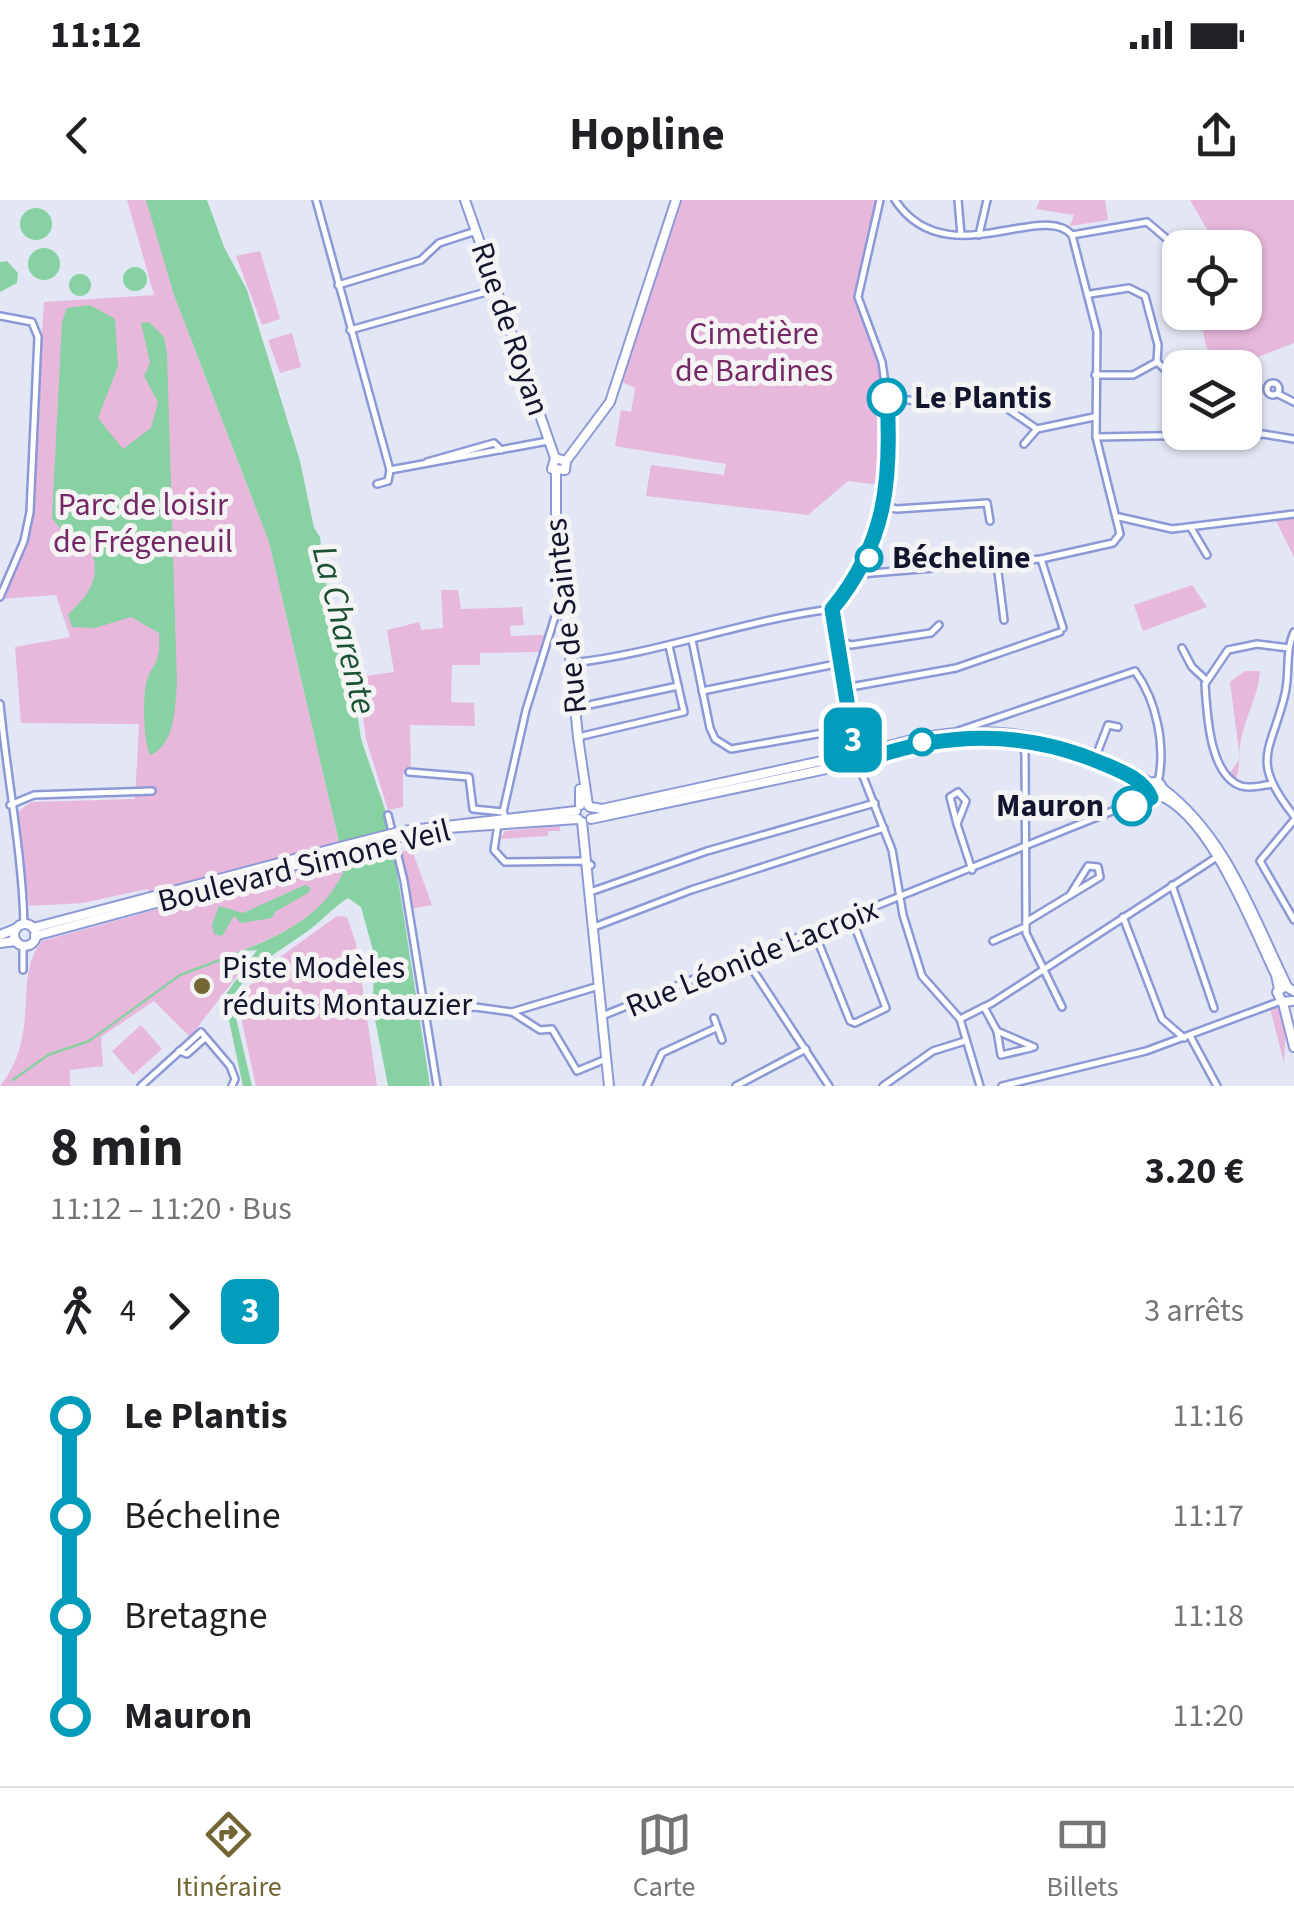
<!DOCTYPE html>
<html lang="fr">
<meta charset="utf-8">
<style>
:root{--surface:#fff;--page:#f6f6f6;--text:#202124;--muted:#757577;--line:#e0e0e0;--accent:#736633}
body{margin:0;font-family:"Source Sans 3",sans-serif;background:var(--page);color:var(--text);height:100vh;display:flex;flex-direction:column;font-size:38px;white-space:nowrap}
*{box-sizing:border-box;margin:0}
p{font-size:32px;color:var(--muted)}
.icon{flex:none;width:55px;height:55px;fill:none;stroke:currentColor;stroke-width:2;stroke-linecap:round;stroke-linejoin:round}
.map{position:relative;height:886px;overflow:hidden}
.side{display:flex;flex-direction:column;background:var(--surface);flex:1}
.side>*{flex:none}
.badge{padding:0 20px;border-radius:15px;font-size:35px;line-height:65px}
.buttons{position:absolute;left:1162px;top:30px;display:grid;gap:20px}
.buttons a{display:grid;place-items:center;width:100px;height:100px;border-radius:20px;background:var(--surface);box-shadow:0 2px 8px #0004;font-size:50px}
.map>.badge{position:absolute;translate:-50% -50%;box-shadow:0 0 0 5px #fff}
.legs{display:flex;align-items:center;gap:15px;height:110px;padding:0 50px;font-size:32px}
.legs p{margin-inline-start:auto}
.head{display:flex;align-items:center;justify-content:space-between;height:170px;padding:0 50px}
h1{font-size:55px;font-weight:700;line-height:75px}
ul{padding:0 50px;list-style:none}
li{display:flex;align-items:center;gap:35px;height:100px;font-size:38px}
li i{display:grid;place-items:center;width:15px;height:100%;margin:0 12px;background:currentColor}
li i::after{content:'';width:25px;height:25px;margin:-12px;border:8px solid;border-radius:50%;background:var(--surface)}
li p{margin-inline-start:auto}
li:first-child i{background:linear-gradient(#0000 50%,currentColor 0)}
li:last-child i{background:linear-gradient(currentColor 50%,#0000 0)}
.status{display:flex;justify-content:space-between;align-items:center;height:70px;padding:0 50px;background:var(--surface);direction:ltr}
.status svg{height:28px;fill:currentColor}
header{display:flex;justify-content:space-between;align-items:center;height:130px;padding:0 50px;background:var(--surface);font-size:45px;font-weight:700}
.tab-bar{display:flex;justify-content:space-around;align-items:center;height:140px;border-top:2px solid var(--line);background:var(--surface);font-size:28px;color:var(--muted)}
.tab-bar a{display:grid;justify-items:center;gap:5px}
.tab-bar .on{color:var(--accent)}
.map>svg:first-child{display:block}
.green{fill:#e8b8dc}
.water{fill:#87d1a2}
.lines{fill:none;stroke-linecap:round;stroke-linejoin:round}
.stream{stroke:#87d1a2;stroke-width:2.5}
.street-casing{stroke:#8d99d7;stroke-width:10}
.secondary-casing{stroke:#8d99d7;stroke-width:12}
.street{stroke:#fff;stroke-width:5}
.secondary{stroke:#fff;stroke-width:8}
.secondary-bridge-casing{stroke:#8d99d7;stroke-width:12;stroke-linecap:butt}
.secondary-bridge{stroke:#fff;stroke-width:8}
.line-1-casing{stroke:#fff;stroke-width:22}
.line-1{stroke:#009cbb;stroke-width:15}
.stop-1-dot{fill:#fff;stroke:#009cbb;stroke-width:5}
.poi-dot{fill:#736633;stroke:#f4f4f4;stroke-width:4}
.labels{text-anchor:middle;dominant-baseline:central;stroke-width:10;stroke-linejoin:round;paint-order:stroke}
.street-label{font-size:32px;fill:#12152d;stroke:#f4f4f4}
.park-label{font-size:32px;fill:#742866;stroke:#f4f4f4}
.stop-label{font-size:32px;font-weight:bold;fill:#12152d;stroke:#f4f4f4;text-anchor:start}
.poi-label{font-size:32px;fill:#12152d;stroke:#f4f4f4;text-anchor:start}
.water-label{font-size:35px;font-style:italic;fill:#1a5233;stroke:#f4f4f4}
</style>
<div class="status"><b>11:12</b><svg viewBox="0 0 49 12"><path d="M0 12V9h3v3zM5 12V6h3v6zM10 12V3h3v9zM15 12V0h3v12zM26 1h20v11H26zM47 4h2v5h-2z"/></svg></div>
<header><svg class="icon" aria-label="back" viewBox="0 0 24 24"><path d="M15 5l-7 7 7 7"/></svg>Hopline<svg class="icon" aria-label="share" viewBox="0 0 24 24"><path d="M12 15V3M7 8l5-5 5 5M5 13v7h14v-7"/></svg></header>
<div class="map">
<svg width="1294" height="886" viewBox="0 0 1294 886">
<rect width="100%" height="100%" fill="#e3e6f4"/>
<g class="green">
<path d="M 127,0 L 148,0 L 174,95 L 269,342 L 345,667 C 327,718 274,739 226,756 L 240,772 L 190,837 L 154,801 L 101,837 L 103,866 L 70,870 L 70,886 L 0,886 C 42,834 12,777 42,741 L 158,709 L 147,689 L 83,703 L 29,706 L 18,612 L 31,602 L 135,599 L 139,524 L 21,523 L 15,447 L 70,437 L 56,395 L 0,399 L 28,344 L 44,102 L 154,95 Z"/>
<path d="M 682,0 L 877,0 L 853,98 L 878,160 L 882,185 L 885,217 L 880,285 L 848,281 L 808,315 L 646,296 L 651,265 L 724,275 L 726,264 L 615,246 L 621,210 L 631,212 L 635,188 L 622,182 Z"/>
<path d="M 1040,0 L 1105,0 L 1108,20 L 1070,26 L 1074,15 L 1036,9 Z"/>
<path d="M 1190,0 L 1294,0 L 1294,143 L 1231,167 L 1206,147 L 1200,113 L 1245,112 L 1245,48 L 1210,47 L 1212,38 Z"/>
<path d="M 260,51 L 280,119 L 262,125 L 236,56 Z"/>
<path d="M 292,133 L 301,167 L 280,173 L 268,140 Z"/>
<path d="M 1284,316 L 1294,319 L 1294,357 L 1274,317 Z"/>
<path d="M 1192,385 L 1207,407 L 1143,431 L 1134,405 Z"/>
<path d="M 441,390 L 458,390 L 461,409 L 522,407 L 524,425 L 510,426 L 511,436 L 544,435 L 540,452 L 480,453 L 480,465 L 452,465 L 451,502 L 474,503 L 475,526 L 410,525 L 411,571 L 403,574 L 403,607 L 388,610 L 366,539 L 358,477 L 394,472 L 387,430 L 419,422 L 421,430 L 443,428 Z"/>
<path d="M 1245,471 L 1260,471 C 1259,495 1245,516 1241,540 C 1238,554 1241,564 1236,579 L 1229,574 L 1240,559 L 1230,482 Z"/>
<path d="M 560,626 L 560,631 L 548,631 L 548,636 L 500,639 L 505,631 Z"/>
<path d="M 412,650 L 432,705 L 410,709 L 400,652 Z"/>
<path d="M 337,716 L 347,717 L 356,743 L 377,886 L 256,886 L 237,799 L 273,762 Z"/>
<path d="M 1277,805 L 1286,825 L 1284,863 L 1270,808 Z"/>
<path d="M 141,825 L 162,849 L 133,875 L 112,851 Z"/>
</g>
<g class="water">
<path d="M 146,0 L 207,0 L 224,47 L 247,90 L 300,261 L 314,328 L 320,337 L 324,376 L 352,476 L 361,539 L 389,621 L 430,886 L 388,886 L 373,809 L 374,754 L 361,707 L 348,698 C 332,708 320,723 305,733 C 277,753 247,767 232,801 L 252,886 L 243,886 L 224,797 L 257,750 L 241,751 C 284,735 329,711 345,667 L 269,342 L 174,95 Z"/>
<circle cx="36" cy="24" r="16"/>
<circle cx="44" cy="64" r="16"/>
<path d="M 7,61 L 18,73 L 17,83 L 0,92 L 0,62 Z"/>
<circle cx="135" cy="79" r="12"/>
<circle cx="80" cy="85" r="11"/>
<path d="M 90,105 L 115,119 L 118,166 L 98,218 L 123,249 L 151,228 L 158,202 L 144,176 L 150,163 L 141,123 L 149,122 L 164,137 L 167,154 L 177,484 C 175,507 175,546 150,555 C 143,540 143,499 146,484 C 152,461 161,468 159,433 L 131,417 L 95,428 L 72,427 L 68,415 C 91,392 101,379 91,346 L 66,336 L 52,318 L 62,122 L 67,108 Z"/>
<path d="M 305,685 L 311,688 L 308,693 L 275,712 L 272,718 L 241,723 L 234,716 L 222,736 L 214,734 L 212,725 L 219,706 L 243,713 Z"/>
</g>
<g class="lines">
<path class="stream" d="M 13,880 L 48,855 L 89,841 L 180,775 L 244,751"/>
<defs>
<g id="street">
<path d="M 316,0 L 390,270"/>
<path d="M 958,0 L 961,35"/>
<path d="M 979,35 L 987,0"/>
<path d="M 1072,35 L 1147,22 L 1167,39"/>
<path d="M 338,85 L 421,60 L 439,43 L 476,31"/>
<path d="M 1090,94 L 1129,88 L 1145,96 L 1158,145 L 1157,162 L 1180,183"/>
<path d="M 0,116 L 32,122 L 38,137 L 30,312 L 24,341 L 0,397"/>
<path d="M 350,130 L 497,89"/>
<path d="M 1095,175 L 1133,175 L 1157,162"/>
<circle cx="1273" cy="189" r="6"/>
<path d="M 1278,194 L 1294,202"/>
<path d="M 887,197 L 916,201 L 992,198 L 1037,229 L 1094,217"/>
<path d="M 1096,237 L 1263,234 L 1294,239"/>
<path d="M 1024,244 L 1037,229"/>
<path d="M 427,262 L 494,243 L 501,250"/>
<path d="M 377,284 L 388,281 L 390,270 L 548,241"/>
<path d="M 881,306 L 897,309 L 987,303 L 990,321"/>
<path d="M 1119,317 L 1172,329 L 1294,314"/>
<path d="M 1191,328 L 1207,355"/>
<path d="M 1041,359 L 1063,428"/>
<path d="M 997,364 L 1004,420"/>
<path d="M 860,374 L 1041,359 L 1113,343 L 1120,334 L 1096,237 L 1097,132 L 1072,35 C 1042,0 945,76 895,0"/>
<path d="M 832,409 L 855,551"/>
<path d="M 1294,432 C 1285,451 1290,473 1285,494 C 1271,553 1249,559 1294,616"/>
<path d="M 692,440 L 710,528 L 715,539 L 731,549 L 852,528"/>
<path d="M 837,440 L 851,445 L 931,433 L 939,425"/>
<path d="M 1182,448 L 1192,467 L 1206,480"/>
<path d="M 572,463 C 661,453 744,420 832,409 L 863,368 L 880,320 L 889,229 L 887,197 L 882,162 L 858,97 L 880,0"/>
<path d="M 845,488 L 956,468 L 1060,432"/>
<path d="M 702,491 L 841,463"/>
<path d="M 0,504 C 7,578 22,650 24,724"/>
<path d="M 575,508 L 678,486"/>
<path d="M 958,531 L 1135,471 C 1157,501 1166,547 1158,583"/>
<path d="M 578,537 L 684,512 L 669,446"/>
<path d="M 1020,541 L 1025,553 L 1026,733 L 1062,807"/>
<path d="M 1096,556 L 1108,525 L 1118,527"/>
<path d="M 859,566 L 892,650 L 903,715 L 922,776 L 960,819 L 980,886"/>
<path d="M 409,572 L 469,577 L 473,609 L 503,612"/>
<path d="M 1273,584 C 1263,585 1250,589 1241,586 C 1209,575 1207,513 1205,484 L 1228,450 L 1257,444 L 1289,448"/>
<path d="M 10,605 L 34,595 L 152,591"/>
<path d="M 388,615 L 404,681 L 437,886"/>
<path d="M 506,618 L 503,612 L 526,510 L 563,391"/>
<path d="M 1294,620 L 1260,661 L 1294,720"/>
<path d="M 498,624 L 494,650 L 505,662 L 585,661 L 591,665"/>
<path d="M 957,624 L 950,597 L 958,592 L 966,601 L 957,624 L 972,670"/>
<path d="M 1172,685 L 1214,808"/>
<path d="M 593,691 L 707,651 L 875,603"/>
<path d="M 1123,717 L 1162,819 L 1184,838"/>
<path d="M 1026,722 L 1100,677 L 1098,667 L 1088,666 L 1070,695"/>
<path d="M 594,727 L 691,690 L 884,628"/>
<path d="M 815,734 L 850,821 L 855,823 L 886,808 L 852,719"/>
<path d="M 993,741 L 1025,727"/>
<path d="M 747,761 L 829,886"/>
<path d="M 23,770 L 23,746"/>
<path d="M 984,807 L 997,831 L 1034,847"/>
<path d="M 512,812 L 540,830 L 552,829 L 577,871 L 606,859"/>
<path d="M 427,814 L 475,807 L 512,812 L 599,786"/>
<path d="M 602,816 L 1152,595"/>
<path d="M 714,818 L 722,840"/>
<path d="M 960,819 L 992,803 L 1217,657"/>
<path d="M 997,831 L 1001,855 L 1031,848"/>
<path d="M 1190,836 L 1217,886"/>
<path d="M 179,851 L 187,854 L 205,838"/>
<path d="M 141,886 L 201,832 L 230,866 L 235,879 L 232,886"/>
<path d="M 647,886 L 662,853 L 716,828"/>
<path d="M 736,886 L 806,849"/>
<path d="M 883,886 L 933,851 L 965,841"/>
<path d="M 1002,886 L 1146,851 L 1281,801"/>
</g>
<g id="secondary">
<path d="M 465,0 L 555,258"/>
<path d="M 566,261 L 555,258 L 552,269 L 565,270 L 566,261 L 610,202 L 676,0"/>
<path d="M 556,272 L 556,317 L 578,537 L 588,605"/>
<path d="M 862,555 L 861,565 L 850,564 L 853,552 L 862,555 C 972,514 1050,530 1151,583"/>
<path d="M 863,561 C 925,539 985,531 1050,545"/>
<circle cx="1155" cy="589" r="7"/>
<path d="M 1162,588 C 1227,637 1252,715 1287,786"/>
<path d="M 1158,595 C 1210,613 1253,728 1276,775 L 1279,789"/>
<path d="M 580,605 L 580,589"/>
<path d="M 590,607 L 602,609 L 849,555"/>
<path d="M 591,619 L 850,564"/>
<path d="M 582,622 L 609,886"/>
<path d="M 403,631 L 576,611"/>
<path d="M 405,636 L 433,629 L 578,619"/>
<circle cx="25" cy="735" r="11"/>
<path d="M 33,728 L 336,648"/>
<path d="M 0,735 L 15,729"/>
<path d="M 35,736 L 336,654"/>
<path d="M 0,743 L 16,741"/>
<path d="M 1292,801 L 1282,802 L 1277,792 L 1285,786 L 1294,791"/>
<path d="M 1283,803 L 1294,847"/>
</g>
</defs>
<use href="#street" class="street-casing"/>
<use href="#secondary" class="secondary-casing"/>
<use href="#street" class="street"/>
<use href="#secondary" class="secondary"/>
<defs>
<g id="secondary-bridge">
<path d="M 336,648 L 403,631"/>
<path d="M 336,654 L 405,636"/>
</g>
</defs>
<use href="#secondary-bridge" class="secondary-bridge-casing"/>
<use href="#secondary-bridge" class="secondary-bridge"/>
</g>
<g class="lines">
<defs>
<path id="line-1" d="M 887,198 C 892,280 886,344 832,409 L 855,551 L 863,561 C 944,531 1024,529 1104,564 C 1123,572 1144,580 1151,598 L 1132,606"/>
</defs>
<use href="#line-1" class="line-1-casing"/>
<use href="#line-1" class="line-1"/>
</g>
<g class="stop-1-dot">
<circle cx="887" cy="198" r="18"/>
<circle cx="869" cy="358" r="12"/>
<circle cx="922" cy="542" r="12"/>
<circle cx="1132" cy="606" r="18"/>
</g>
<circle class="poi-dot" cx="202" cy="786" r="10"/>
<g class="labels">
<g class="street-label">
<text transform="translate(510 129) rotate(71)">Rue de Royan</text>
<text transform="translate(566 416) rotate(-96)">Rue de Saintes</text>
<text transform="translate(304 666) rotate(-14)">Boulevard Simone Veil</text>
<text transform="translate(752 758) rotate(-22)">Rue Léonide Lacroix</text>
</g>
<g class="park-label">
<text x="754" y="134">Cimetière<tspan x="754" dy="37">de Bardines</tspan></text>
<text x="143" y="305">Parc de loisir<tspan x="143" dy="37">de Frégeneuil</tspan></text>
</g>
<g class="stop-label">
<text x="914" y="198">Le Plantis</text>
<text x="892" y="358">Bécheline</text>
<text x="1104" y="606" text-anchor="end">Mauron</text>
</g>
<g class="poi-label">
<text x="222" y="768">Piste Modèles<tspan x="222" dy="37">réduits Montauzier</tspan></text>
</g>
<g class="water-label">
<text transform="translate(344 430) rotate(76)">La Charente</text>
</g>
</g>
</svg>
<div class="buttons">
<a><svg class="icon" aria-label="locate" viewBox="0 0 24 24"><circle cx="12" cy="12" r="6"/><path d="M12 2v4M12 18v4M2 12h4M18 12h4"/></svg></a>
<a><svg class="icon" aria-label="layers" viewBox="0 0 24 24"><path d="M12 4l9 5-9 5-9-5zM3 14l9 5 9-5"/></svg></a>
</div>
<b class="badge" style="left:853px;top:540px;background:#009cbb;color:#fff">3</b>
</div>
<section class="side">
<div class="head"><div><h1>8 min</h1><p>11:12 – 11:20 · Bus</p></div><b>3.20 €</b></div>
<div class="legs"><svg class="icon" aria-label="walk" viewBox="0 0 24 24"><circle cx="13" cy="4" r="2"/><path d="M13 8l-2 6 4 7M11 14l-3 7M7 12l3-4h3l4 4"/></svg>4<svg class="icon" aria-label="forward" viewBox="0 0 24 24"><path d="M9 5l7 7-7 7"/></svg><b class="badge" style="background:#009cbb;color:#fff">3</b><p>3 arrêts</p></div>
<ul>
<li><i style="color:#009cbb"></i><b>Le Plantis</b><p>11:16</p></li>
<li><i style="color:#009cbb"></i><span>Bécheline</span><p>11:17</p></li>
<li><i style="color:#009cbb"></i><span>Bretagne</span><p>11:18</p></li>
<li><i style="color:#009cbb"></i><b>Mauron</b><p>11:20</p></li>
</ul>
</section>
<nav class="tab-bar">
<a class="on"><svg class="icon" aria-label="directions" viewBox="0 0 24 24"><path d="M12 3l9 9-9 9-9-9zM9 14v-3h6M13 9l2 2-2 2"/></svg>Itinéraire</a>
<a><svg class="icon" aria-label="map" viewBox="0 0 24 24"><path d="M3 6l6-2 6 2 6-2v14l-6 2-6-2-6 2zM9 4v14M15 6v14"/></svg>Carte</a>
<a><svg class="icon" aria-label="tickets" viewBox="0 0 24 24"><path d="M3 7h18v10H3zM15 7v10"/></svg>Billets</a>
</nav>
